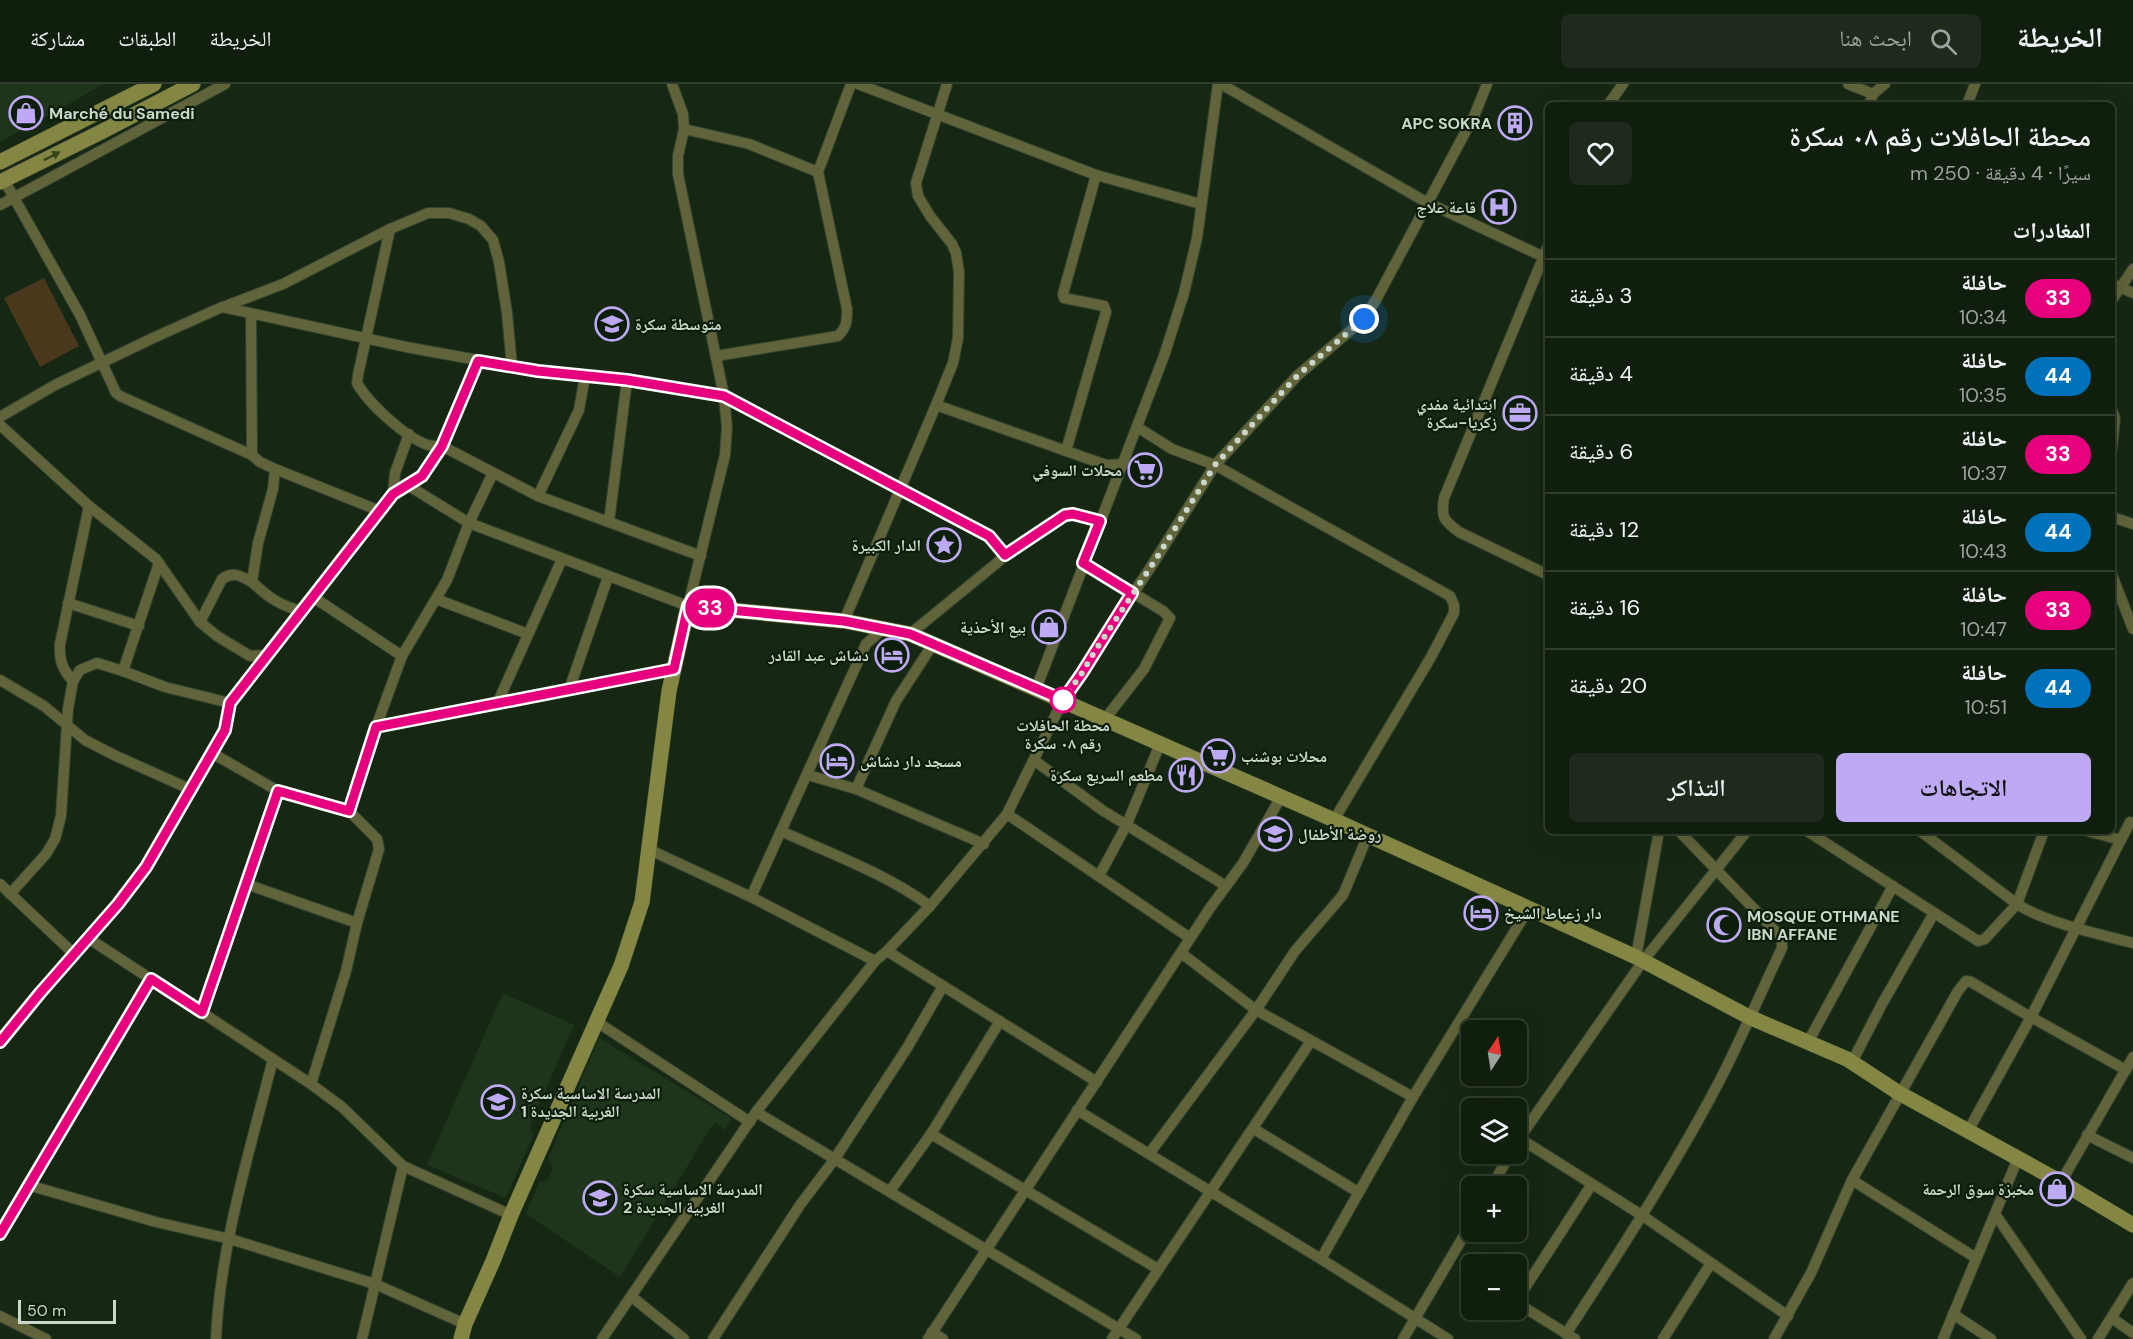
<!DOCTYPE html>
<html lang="ar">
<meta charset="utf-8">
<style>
:root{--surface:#101e0e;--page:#1e2b1c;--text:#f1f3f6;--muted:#9ca29e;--line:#303c2e;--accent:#bea9f5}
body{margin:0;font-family:"DM Sans","Noto Naskh Arabic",sans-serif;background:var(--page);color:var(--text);direction:rtl;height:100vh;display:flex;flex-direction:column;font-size:22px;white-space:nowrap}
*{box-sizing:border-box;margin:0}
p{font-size:20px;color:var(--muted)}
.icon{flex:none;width:33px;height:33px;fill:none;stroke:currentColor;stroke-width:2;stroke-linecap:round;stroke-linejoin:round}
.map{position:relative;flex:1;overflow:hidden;direction:ltr}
.side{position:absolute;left:1545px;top:18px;width:570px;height:732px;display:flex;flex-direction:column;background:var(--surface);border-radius:9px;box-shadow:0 6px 24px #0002,0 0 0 2px var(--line);direction:rtl}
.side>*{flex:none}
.badge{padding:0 12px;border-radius:20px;font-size:21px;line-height:39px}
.needle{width:39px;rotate:12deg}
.buttons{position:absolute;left:1461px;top:936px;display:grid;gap:12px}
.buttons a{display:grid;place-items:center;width:66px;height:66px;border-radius:9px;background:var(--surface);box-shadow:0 6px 24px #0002,0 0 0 2px var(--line);font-size:30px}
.scale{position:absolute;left:18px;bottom:15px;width:98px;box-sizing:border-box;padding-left:6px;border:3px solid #cbd7ca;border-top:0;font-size:16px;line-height:21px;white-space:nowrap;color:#cbd7ca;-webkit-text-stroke:4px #0c1e0a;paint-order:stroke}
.you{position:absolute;width:30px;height:30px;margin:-15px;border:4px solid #fff;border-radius:50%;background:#1a73e8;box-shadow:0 0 0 9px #1a73e833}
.map>.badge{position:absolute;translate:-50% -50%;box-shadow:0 0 0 3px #fff}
h2{padding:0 24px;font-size:22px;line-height:54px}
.round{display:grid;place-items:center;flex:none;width:63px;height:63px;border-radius:9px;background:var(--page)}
.summary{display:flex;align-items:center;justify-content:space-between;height:102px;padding:0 24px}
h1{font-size:28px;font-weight:600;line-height:45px}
.primary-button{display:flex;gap:12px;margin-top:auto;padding:12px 24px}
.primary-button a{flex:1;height:69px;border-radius:9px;background:var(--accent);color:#111;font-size:24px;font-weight:600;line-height:69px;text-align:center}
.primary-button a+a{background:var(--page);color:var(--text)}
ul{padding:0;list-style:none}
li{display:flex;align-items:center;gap:18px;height:78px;padding:0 24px;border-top:2px solid var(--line)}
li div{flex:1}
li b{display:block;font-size:22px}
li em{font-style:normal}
li .badge{min-width:66px;font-weight:700;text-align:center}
header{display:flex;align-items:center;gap:36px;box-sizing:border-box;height:84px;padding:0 30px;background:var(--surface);border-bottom:2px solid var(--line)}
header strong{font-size:28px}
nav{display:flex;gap:33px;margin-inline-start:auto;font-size:21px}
.search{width:420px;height:54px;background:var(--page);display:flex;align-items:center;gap:15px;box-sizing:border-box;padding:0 21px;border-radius:9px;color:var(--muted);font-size:22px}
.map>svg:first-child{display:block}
.built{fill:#1e351b}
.green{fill:#49381b}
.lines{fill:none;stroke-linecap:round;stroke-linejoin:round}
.street-casing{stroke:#334430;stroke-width:12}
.secondary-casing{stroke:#334430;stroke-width:16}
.street{stroke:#61633a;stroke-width:10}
.secondary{stroke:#848743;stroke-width:15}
.oneway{fill:#36431e}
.line-casing{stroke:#fff;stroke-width:14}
.line{stroke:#e6007e;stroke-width:9}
.walk{stroke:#cbd7ca;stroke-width:6;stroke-dasharray:0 10.8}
.stop-dot{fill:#fff;stroke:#e6007e;stroke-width:3}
.labels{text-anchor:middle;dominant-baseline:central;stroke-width:4.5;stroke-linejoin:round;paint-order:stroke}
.poi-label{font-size:16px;font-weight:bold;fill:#cbd7ca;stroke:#0c1e0a;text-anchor:start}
.stop-label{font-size:16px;font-weight:bold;fill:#cbd7ca;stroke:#0c1e0a}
</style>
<header>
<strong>الخريطة</strong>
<div class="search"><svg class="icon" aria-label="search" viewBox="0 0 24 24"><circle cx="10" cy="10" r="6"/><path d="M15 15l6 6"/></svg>ابحث هنا</div>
<nav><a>الخريطة</a><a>الطبقات</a><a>مشاركة</a></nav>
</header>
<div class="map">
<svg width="2133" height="1255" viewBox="0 0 2133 1255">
<rect width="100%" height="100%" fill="#162813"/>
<g class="built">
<path d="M 0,0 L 104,0 L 0,58 Z"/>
<path d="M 503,909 L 574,941 L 530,1042 L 533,1052 L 506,1114 L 427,1081 Z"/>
<path d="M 599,954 L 731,1034 L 725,1046 L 716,1039 L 710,1045 L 620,1193 L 526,1130 L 539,1098 L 548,1096 L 553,1083 L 548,1075 Z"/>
</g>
<path class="green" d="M 44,194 L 79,262 L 40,283 L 4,214 Z"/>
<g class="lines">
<defs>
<g id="street">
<path d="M 858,0 L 1096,91 L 1201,120"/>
<path d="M 1221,0 L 1426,118 L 1544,173"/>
<path d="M 1848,0 L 1873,10"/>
<path d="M 1608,21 L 1623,0"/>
<path d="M 1869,21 L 1873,10 L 1885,0"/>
<path d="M 1967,21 L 1975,0"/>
<path d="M 684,45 L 749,60 L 818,88"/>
<path d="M 4,96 L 80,231 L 116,309 L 120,312 L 252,371"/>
<path d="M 0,121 L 225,0"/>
<path d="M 390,145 L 358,291 L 357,299 C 368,319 406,354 428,361 C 432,362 438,362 442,362 L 538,412 L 701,472"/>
<path d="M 1548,162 L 1444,414 C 1441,433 1443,436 1459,448 L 1548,491"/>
<path d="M 2112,200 L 2133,209"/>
<path d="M 2112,216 L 2133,185"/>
<path d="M 223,223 L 283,200 L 390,145 L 428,129 L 449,129 L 469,135 L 481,142 L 493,156 L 499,178 L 507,229 L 512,283"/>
<path d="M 251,231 L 252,371 L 260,378 L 275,385 L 273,405 L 258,459 L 252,498 C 268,513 280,522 302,527"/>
<path d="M 716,272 L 838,252 C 847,243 847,237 847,225 L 818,88 L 851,0"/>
<path d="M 936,321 L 1106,381 L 1123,380"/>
<path d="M 2112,326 L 2115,334 L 2112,364"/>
<path d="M 0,333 L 55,301 L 153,254 L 222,223 L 406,263 L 538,287 L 627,296 L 724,312 L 989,452 L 1005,471 L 998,478 L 910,550"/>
<path d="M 0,341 L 89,422 L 156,475 L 200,538 L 217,552 L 250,572 L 266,571"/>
<path d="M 1137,343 L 1172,365 L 1215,381 L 1450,512 L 1454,521 L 1454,529 L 1431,573 L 1334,736"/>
<path d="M 1066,367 L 1106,228 L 1104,222 L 1064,214 L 1063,210 L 1096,91"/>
<path d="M 275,385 L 380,427"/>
<path d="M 493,389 L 469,439 L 447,496 L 402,572 L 376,643 C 476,624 575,603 674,585"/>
<path d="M 409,402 L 469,439 L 688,522 L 725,371 L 727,343 L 724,312 L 678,90 L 678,72 L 684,45 L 683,30 L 672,0"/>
<path d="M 393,410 L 395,389 L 409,350"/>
<path d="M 538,412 L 579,326 L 585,292"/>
<path d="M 2112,433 L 2133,440"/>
<path d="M 609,438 L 627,296"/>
<path d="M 1005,471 L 1065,431 L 1073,430 L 1100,437"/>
<path d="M 159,479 L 123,587 L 165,603 L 230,619"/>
<path d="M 1083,479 L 1163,527 L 1170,534 L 1144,585 L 1105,635"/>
<path d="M 2112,491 L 2133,545"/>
<path d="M 313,513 L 402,572"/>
<path d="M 436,515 L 528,550"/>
<path d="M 68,519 L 139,542"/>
<path d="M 844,537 L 936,321 L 953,279 L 958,254 L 959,188 L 956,169 L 952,160 L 930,132 L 918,112 L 916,99 L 947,0"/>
<path d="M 200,538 L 222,495 C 233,487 241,492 252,498"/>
<path d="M 0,596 L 44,622 L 85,656 L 116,672 L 192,706"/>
<path d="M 73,597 C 62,585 59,576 60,560 L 89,422"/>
<path d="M 570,603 L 608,493"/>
<path d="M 1036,605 L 1164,272 L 1184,209 L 1197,154 L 1218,0"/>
<path d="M 497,620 L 562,475"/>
<path d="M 212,669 L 278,707 L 349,727 L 377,755 L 379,765 L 357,839 L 346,887 L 311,1000"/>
<path d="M 1035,677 L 1102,726 L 1226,802"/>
<path d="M 808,691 L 856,705 L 984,760"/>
<path d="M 856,705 L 896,617 L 933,560"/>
<path d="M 349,727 L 376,643"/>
<path d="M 1007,730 L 1190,854"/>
<path d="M 781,747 C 831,770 885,789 930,822"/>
<path d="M 1807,747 L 1978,857 L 1985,855 L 2017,820 C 2046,839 2099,850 2133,859"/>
<path d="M 1920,747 L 2017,820 L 2044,747"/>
<path d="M 2087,747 L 2121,756"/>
<path d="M 648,765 L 751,813 L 875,877"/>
<path d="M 1099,792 L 1127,740 L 1160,660"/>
<path d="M 0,800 L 74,870"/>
<path d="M 246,800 L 357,839"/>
<path d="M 10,810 L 46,770 L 55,755 L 61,732 L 68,625 L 73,597 L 80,586 L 97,579 L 123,587"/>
<path d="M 751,813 L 866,560 L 884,544"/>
<path d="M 88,854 L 311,1000 L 342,1023 L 403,1082 L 362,1255"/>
<path d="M 887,867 L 1097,998"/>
<path d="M 1181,869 L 1256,926 L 1413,1013"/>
<path d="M 1636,873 L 1659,747"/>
<path d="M 202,928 L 278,707"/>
<path d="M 597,938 L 750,1038"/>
<path d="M 0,958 L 40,909 L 118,820 L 146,783 L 225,646 L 230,619 L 393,410 L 422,392 L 442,362 L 478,277"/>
<path d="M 1808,958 L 1893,802"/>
<path d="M 1852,978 L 1882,920 L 1934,829"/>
<path d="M 1077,1026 L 1321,1175 L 1448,1255"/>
<path d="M 756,1028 L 1136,1255"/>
<path d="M 1254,1045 L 1358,1108"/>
<path d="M 1968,1047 L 2031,933 L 2130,738"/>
<path d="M 931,1050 L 1158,1185"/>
<path d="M 2087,1051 L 2133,1074"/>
<path d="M 1519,1054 L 1643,1132 L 1788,1232"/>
<path d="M 1516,1059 L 1643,877 L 1747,747"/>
<path d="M 1149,1070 L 1256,926 L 1295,867 L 1343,811 L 1368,751"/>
<path d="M 403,1082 L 511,1131"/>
<path d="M 1852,1096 L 1976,1174"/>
<path d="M 2061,1098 L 2133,973"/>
<path d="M 28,1101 L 156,1138 L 230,1155 L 375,1200 L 465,1240"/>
<path d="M 1492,1102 L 1510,1070"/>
<path d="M 890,1107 L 931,1050 L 1000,937"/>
<path d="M 1995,1130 L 2081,1255"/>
<path d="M 0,1150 L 151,895"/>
<path d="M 1321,1175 L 1413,1013 L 1529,824"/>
<path d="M 632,1213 L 684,1255"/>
<path d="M 1953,1230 L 1991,1255"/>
<path d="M 0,1232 L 46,1255"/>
<path d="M 2112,1234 L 2133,1249"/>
<path d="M 932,1248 L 943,1255"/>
<path d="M 1566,1250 C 1620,1167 1674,1084 1720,996 C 1742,953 1761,908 1782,864 L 1782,854 L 1679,747"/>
<path d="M 216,1255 C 220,1162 250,1066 273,975"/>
<path d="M 602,1255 L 756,1028 L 875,877 L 887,867 L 930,822 L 1007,730 L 1063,616 L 1082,589 L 1095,567 L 1154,478 L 1215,381 L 1298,291 L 1364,235 L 1377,214 L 1475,30 L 1487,0"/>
<path d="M 713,1255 L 800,1121 L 834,1076 L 907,964 L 943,902"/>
<path d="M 928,1255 L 1210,824 L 1243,779 L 1281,713"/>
<path d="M 1112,1255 L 1311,957"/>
<path d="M 1403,1255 L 1472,1138"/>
<path d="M 1575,1255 L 1522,1222 L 1519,1213 L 1592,1100"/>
<path d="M 1663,1255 L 1711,1179"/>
<path d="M 1774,1255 L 1811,1189 L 1852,1096 L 1958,907 L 1966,897 L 1971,898 L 2022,928 L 2126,986"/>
<path d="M 1943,1255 L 2018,1074"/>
<path d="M 2098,1255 L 2133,1199"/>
</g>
<g id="secondary">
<path d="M 0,78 L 154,0"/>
<path d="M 0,98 L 101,48 L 193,0"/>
<path d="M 461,1255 L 465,1240 L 493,1177 L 511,1131 L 621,882 L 642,818 L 669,607 L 688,522 L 844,537 L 910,550 L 933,560 L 1334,736 L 1636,873 L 1749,933 L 1847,975 L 1899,1009 L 2061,1098 L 2133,1141"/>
</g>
</defs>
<use href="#street" class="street-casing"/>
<use href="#secondary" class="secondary-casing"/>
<use href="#street" class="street"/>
<use href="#secondary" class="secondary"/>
</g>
<defs><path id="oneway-solid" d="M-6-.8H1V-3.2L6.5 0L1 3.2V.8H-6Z" transform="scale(1.5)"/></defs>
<use class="oneway" href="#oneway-solid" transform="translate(52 72) rotate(-27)"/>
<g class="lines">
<defs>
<path id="line" d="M 0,958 L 40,909 L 118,820 L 146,783 L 225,646 L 230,619 L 393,410 L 422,392 L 442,362 L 478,277 L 538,287 L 627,296 L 724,312 L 989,452 L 1005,471 L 1065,431 L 1073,430 L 1100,437 L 1083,479 L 1132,509 L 1082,589 L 1063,616 L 910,550 L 844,537 L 688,522 L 674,585 L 376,643 L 349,727 L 278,707 L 202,928 L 151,895 L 0,1150"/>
</defs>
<use href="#line" class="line-casing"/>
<use href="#line" class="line"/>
<path class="walk" d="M 1063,616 L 1082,589 L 1095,567 L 1154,478 L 1215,381 L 1298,291 L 1364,235"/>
</g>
<defs>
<symbol id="shop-ring" viewBox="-11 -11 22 22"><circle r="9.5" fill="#0c1e0a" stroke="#bea9f5" stroke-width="1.5"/><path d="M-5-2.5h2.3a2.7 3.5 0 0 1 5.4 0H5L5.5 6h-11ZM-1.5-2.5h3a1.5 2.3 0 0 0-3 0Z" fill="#bea9f5"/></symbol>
<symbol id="building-ring" viewBox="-11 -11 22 22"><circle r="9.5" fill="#0c1e0a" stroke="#bea9f5" stroke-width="1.5"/><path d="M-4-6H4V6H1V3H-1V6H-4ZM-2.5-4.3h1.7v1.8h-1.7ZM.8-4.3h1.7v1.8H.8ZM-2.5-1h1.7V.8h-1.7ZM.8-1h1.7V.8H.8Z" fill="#bea9f5"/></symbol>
<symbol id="hospital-ring" viewBox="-11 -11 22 22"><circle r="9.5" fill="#0c1e0a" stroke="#bea9f5" stroke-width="1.5"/><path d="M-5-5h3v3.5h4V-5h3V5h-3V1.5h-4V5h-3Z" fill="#bea9f5"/></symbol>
<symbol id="school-ring" viewBox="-11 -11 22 22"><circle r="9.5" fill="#0c1e0a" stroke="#bea9f5" stroke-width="1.5"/><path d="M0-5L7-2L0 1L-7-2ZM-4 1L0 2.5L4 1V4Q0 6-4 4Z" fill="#bea9f5"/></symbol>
<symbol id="office-ring" viewBox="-11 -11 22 22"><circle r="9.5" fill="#0c1e0a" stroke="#bea9f5" stroke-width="1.5"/><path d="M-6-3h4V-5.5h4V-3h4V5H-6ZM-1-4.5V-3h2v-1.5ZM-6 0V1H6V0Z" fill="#bea9f5"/></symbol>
<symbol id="supermarket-ring" viewBox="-11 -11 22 22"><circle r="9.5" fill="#0c1e0a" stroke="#bea9f5" stroke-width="1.5"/><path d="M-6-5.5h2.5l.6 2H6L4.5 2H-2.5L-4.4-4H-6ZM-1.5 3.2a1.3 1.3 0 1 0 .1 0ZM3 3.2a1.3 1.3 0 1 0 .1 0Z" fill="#bea9f5"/></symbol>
<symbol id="sight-ring" viewBox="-11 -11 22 22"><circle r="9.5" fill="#0c1e0a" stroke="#bea9f5" stroke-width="1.5"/><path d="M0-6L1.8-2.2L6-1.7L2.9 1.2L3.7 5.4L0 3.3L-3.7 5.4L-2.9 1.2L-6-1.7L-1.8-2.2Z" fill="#bea9f5"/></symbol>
<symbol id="hotel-ring" viewBox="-11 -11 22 22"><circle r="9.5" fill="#0c1e0a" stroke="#bea9f5" stroke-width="1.5"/><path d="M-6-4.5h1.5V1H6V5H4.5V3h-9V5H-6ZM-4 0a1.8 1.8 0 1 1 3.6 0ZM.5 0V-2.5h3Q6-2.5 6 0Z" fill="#bea9f5"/></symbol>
<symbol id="restaurant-ring" viewBox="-11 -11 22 22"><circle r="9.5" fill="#0c1e0a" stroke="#bea9f5" stroke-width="1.5"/><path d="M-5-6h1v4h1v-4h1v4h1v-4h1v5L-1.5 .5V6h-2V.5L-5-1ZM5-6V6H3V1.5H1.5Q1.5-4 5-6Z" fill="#bea9f5"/></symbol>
<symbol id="mosque-ring" viewBox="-11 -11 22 22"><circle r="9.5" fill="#0c1e0a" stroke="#bea9f5" stroke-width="1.5"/><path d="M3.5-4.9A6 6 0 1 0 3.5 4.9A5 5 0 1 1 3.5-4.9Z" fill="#bea9f5"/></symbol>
</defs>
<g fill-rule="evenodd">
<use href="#shop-ring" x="7" y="10" width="38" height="38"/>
<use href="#building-ring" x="1496" y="20" width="38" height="38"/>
<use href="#hospital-ring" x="1480" y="104" width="38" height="38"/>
<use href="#school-ring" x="593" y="221" width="38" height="38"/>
<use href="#office-ring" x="1501" y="310" width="38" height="38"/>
<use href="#supermarket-ring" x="1126" y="367" width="38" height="38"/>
<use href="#sight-ring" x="925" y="442" width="38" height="38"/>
<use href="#shop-ring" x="1030" y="524" width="38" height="38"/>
<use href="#hotel-ring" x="873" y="552" width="38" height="38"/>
<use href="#supermarket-ring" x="1199" y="653" width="38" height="38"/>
<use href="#hotel-ring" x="818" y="658" width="38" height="38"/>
<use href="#restaurant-ring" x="1167" y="672" width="38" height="38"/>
<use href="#school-ring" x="1256" y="731" width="38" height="38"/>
<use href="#hotel-ring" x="1462" y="810" width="38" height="38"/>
<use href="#mosque-ring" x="1705" y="822" width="38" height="38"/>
<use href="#school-ring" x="479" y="999" width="38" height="38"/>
<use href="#shop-ring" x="2038" y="1086" width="38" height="38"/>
<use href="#school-ring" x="581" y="1095" width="38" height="38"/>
</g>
<circle class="stop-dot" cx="1063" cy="616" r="12"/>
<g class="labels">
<g class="poi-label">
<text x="49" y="29">Marché du Samedi</text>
<text x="1492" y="39" text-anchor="end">APC SOKRA</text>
<text x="1476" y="123" text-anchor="end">قاعة علاج</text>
<text x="635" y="240">متوسطة سكرة</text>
<text x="1497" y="320" text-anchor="end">ابتدائية مفدي<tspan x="1497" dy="18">زكريا-سكرة</tspan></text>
<text x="1122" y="386" text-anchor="end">محلات السوفي</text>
<text x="921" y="461" text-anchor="end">الدار الكبيرة</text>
<text x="1026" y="543" text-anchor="end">بيع الأحذية</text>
<text x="869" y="571" text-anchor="end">دشاش عبد القادر</text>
<text x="1241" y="672">محلات بوشنب</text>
<text x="860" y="677">مسجد دار دشاش</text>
<text x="1163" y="691" text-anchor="end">مطعم السريع سكرة</text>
<text x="1298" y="750">روضة الأطفال</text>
<text x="1504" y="829">دار زعباط الشيخ</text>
<text x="1747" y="832">MOSQUE OTHMANE<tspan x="1747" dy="18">IBN AFFANE</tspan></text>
<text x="521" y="1009">المدرسة الاساسية سكرة<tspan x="521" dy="18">الغربية الجديدة 1</tspan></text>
<text x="623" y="1105">المدرسة الاساسية سكرة<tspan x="623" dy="18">الغربية الجديدة 2</tspan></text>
<text x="2034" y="1105" text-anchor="end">مخبزة سوق الرحمة</text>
</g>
<g class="stop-label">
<text x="1063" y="641">محطة الحافلات<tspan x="1063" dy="18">رقم ٠٨ سكرة</tspan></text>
</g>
</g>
</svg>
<div class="buttons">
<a><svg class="needle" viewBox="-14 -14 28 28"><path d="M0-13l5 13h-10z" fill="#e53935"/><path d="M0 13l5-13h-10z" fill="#9ca29e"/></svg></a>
<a><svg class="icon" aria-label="layers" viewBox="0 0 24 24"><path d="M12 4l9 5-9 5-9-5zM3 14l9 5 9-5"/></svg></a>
<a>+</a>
<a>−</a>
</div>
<div class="scale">50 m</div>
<div class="you" style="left:1364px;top:235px"></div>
<b class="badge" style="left:710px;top:524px;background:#e6007e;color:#fff">33</b>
<section class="side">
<div class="summary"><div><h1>محطة الحافلات رقم ٠٨ سكرة</h1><p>سيرًا · 4 دقيقة · 250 m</p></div><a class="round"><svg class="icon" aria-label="heart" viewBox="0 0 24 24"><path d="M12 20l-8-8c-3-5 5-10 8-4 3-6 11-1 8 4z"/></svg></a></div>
<h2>المغادرات</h2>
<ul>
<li><span class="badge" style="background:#e6007e;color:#fff">33</span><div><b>حافلة</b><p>10:34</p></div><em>3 دقيقة</em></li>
<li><span class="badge" style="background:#0072bc;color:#fff">44</span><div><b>حافلة</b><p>10:35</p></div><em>4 دقيقة</em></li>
<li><span class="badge" style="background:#e6007e;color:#fff">33</span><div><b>حافلة</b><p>10:37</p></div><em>6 دقيقة</em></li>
<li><span class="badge" style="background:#0072bc;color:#fff">44</span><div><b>حافلة</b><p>10:43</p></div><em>12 دقيقة</em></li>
<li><span class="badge" style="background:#e6007e;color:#fff">33</span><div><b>حافلة</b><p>10:47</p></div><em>16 دقيقة</em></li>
<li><span class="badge" style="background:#0072bc;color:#fff">44</span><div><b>حافلة</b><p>10:51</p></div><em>20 دقيقة</em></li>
</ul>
<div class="primary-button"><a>الاتجاهات</a><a>التذاكر</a></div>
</section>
</div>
